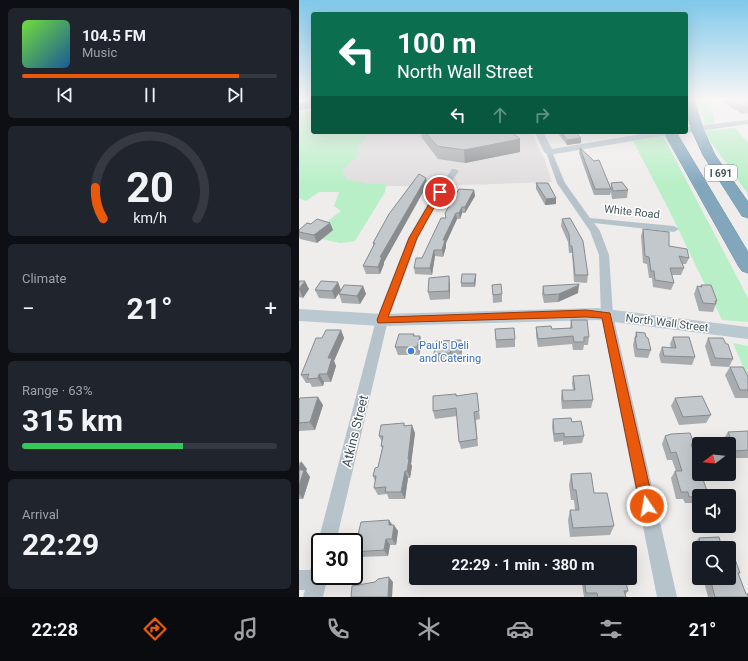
<!DOCTYPE html>
<html lang="en">
<head>
<meta charset="utf-8">
<style>
	body { margin:0; font-family:Roboto,sans-serif; background:#20242c; color:#f1f3f6; height:100vh; display:flex; flex-direction:column; font-size:15px; white-space:nowrap }
	* { box-sizing:border-box; margin:0 }
	p { font-size:13px; color:#9ea1a6 }
	.icon { flex:none; width:22px; height:22px; fill:none; stroke:currentColor; stroke-width:2; stroke-linecap:round; stroke-linejoin:round }
	.map { position:relative; flex:1; overflow:hidden }
	.panel { display:flex; flex-direction:column; gap:8px; padding:8px; background:#0d0f14; width:299px }
	.panel>* { flex:none }
	.guide { position:absolute; left:12px; top:12px; width:377px; height:122px; border-radius:4px; box-shadow:0 4px 16px #0002; background:#0b6e4f; color:#fff; overflow:hidden }
	.needle { width:26px; rotate:254deg }
	.controls { position:absolute; left:393px; top:437px; display:grid; gap:8px }
	.controls a { display:grid; place-items:center; width:44px; height:44px; border-radius:4px; background:#171b24; box-shadow:0 4px 16px #0002; font-size:20px }
	.speed { position:absolute; left:12px; top:533px; display:flex; gap:8px; font-size:20px; font-weight:700; text-align:center }
	.speed>* { display:grid; place-content:center; width:52px; height:52px; border-radius:50%; background:#171b24; box-shadow:0 4px 16px #0002; line-height:1 }
	.speed .limit { border:2px solid #111; border-radius:6px; background:#fff; color:#111 }
	.pin { position:absolute; display:grid; place-items:center; width:34px; height:34px; color:#fff; margin:-17px; border:2px solid #fff; border-radius:50%; box-shadow:0 1px 4px #0007 }
	.me { position:absolute; width:44px; margin:-22px; rotate:348deg; stroke-linejoin:round; filter:drop-shadow(0 0 3px #0008) }
	.turn { display:flex; align-items:center; gap:14px; height:84px; padding:0 20px; font-size:18px }
	.turn .icon { width:52px; height:52px; stroke-width:2.5 }
	.turn b { display:block; font-size:28px; line-height:34px }
	.lanes { display:flex; align-items:center; height:38px; padding:0 20px; background:#0003; justify-content:center; gap:20px; direction:ltr }
	.lanes .off { opacity:.35 }
	.big { font-size:30px; font-weight:700; line-height:1.1 }
	.panel .widget { flex:1; display:flex; flex-direction:column; justify-content:center; gap:6px; min-width:0; padding:0 14px; border-radius:6px; background:#20242c }
	.panel .dial { align-items:center; gap:0 }
	.dial svg { height:104px; overflow:visible; fill:none; stroke:#363941; stroke-width:7; stroke-linecap:round; text-anchor:middle }
	.dial text { fill:#f1f3f6; stroke:none }
	.song { display:flex; align-items:center; gap:12px }
	.cover { width:48px; height:48px; border-radius:6px; background:linear-gradient(135deg,hsl(100 70% 55%),hsl(210 70% 35%)) }
	.played { height:4px; border-radius:2px; background:linear-gradient(90deg,#ea580c 85%,#363941 85%) }
	.keys { display:flex; justify-content:space-around; direction:ltr }
	.heat { display:flex; justify-content:space-between; align-items:center; font-size:22px; direction:ltr }
	.charge { height:6px; border-radius:3px; background:linear-gradient(90deg,#34c759 63%,#363941 0) }
	.trip { position:absolute; left:110px; top:545px; width:228px; height:40px; border-radius:4px; background:#171b24; box-shadow:0 4px 16px #0002; font-weight:700; line-height:40px; text-align:center }
	.dock { display:flex; height:64px; justify-content:space-around; align-items:center; background:#090b0e; color:#9ea1a6 }
	.dock .icon { width:28px; height:28px }
	.dock .selected { color:#ea580c }
	.dock b { font-size:18px; color:#f1f3f6 }
	main { display:flex; flex:1; min-height:0 }
	.map>svg:first-child { display:block }
</style>
</head>
<body>
<main>
<section class="panel">
<div class="widget">
<div class="song"><i class="cover"></i><div><b>104.5 FM</b><p>Music</p></div></div>
<div class="played"></div>
<div class="keys"><svg class="icon" aria-label="previous" viewBox="0 0 24 24"><path d="M18 5L8 12l10 7zM5 5v14"/></svg><svg class="icon" aria-label="pause" viewBox="0 0 24 24"><path d="M8 5v14M16 5v14"/></svg><svg class="icon" aria-label="next" viewBox="0 0 24 24"><path d="M6 5l10 7-10 7zM19 5v14"/></svg></div>
</div>
<div class="widget dial"><svg viewBox="0 0 100 80">
<path d="M14 69A42 42 0 1 1 86 69"/>
<path d="M14 69A42 42 0 0 1 8 45" stroke="#ea580c"/>
<text x="50" y="56" font-size="32" font-weight="700">20</text>
<text x="50" y="72" font-size="11">km/h</text>
</svg></div>
<div class="widget"><p>Climate</p>
<div class="heat"><a>−</a><b class="big">21°</b><a>+</a></div>
</div>
<div class="widget"><p>Range · 63%</p><b class="big">315 km</b><div class="charge"></div></div>
<div class="widget"><p>Arrival</p><b class="big">22:29</b></div>
</section>
<div class="map">
<svg width="449" height="597" viewBox="0 0 449 597">
	<rect width="100%" height="100%" fill="#efecec"/>
	<path fill="#e0dddf" d="M71 132H232L245 158 253 182 137 186H27Z"/>
	<path fill="#b8efc6" d="M400 100H410L416 122 406 124Z
		M14 110V132H71L58 149 61 154 43 170 47 179 70 184H87L86 192 56 241 41 243 23 239 21 227 42 211 35 206 40 192H20L7 201 0 198V112Z
		M436 128 449 143V194L404 131Z
		M364 136 449 298V322L423 320 369 208 334 141Z
		M434 343 449 346V378Z"/>
	<g fill="none" stroke-linecap="round" stroke-linejoin="round">
		<defs>
			<path id="highway" d="M387 100H395L403 125 399 128 405 131 416 155 449 202V218L443 216 404 155 393 131 397 128 391 125 387 107Z
				M14 101V107L0 110V104Z
				M365 132H377L449 252V273L443 271 440 267Z"/>
		</defs>
		<use href="#highway" stroke="#6d92a9" stroke-width="1"/>
		<path fill="#b7c3ca" fill-rule="evenodd" d="M248 151 253 152 266 183 291 218 375 226 380 229 375 232 295 223 301 231 310 255 314 315 378 597H358L302 315 300 255 291 231 258 183 247 152Z
			M153 169H156L160 171 139 200 119 238 89 320 37 542H21V547L19 542 77 320 109 238 131 200Z
			M21 561V576H29L24 597H4L6 590H0V570H11L14 563Z"/>
		<path fill="#b9c8d1" fill-rule="evenodd" d="M449 120V124L387 133 385 132H387V127Z
			M236 132H244L253 149 354 132H373L369 135 250 155 245 152Z
			M299 308 449 327V339L299 320 83 326 0 321V309L83 314Z"/>
		<use href="#highway" fill="#82a7bd" fill-rule="evenodd"/>
		<defs>
			<path id="highway-bridge" d="M397 125 399 131"/>
		</defs>
		<use href="#highway-bridge" stroke="#6d92a9" stroke-width="12" stroke-linecap="butt"/>
		<use href="#highway-bridge" stroke="#82a7bd" stroke-width="11"/>
	</g>
	<path fill="#a8acaf" d="M421 100H449V113L443 114Z
		M122 132H212L221 139V152L166 163 139 159 123 138Z
		M258 132H276L282 138V143L268 145Z
		M281 148 312 188V183L329 190 328 198 313 199 312 192 311 195H295L280 153Z
		M127 178 128 185 85 262V264L81 274H67L64 266 74 246V243Z
		M237 183 257 198V204L246 205 237 189Z
		M175 190 176 196 166 213H163L161 219H158L147 243V247L144 257 136 256 133 275 116 274 115 268 123 258 147 218 146 213Z
		M263 219 289 275 288 283 275 282 273 253H270L269 242 262 226Z
		M31 223 34 230 18 243 1 239 0 237V230L12 224Z
		M344 229 370 246 390 258 387 264H383L385 268 382 275H373L375 283 372 290 354 287 353 278H350L348 264 344 263 342 236Z
		M177 274V278L176 287H162V283Z
		M0 281 10 289 4 298 0 297Z
		M151 284V299L131 300 129 292Z
		M193 285 203 294V302L194 303Z
		M402 285 418 301 414 312 400 311 395 294 398 286H401Z
		M64 286 67 294 61 304 43 303 40 294Z
		M244 286 279 293 259 302 245 303 243 294Z
		M16 290H42L36 299 20 298Z
		M272 320 290 337 289 345H285L284 350H274L273 344 239 347 237 336V327L253 329 271 328Z
		M196 329 216 339V347L197 348Z
		M42 330 45 338 35 361 37 366 32 382H25L24 386 13 387 11 383H7L2 375 23 338Z
		M337 332 347 337 352 350 349 358 336 357 334 345Z
		M115 334 116 336H121L123 344 120 355H99L96 347Z
		M374 337 396 357 393 365 362 363 360 355 363 347 372 348 371 344Z
		M409 338 427 344 434 359 430 367 412 366 406 346Z
		M162 340 163 349 162 357H153V361L137 362 135 354Z
		M431 367 449 377V398H436L426 375Z
		M274 376 294 400 292 408 263 409 262 398 263 390H274L273 384Z
		M178 393 181 419 177 420 179 446 162 449 160 442 158 416 136 419 134 411 157 394 158 396Z
		M376 398 412 415 407 423 380 425 372 406Z
		M0 401 24 405 16 430 0 431Z
		M254 419 273 422 285 436 283 443 264 445V441L255 442 253 427Z
		M105 423 106 426 116 433 112 464 113 466 111 478H109L106 499H90L88 494 79 495 75 488 76 481 74 476 79 467 83 448 82 446 83 442 80 436Z
		M449 431V458H432L430 453V444H426L424 440 429 432Z
		M366 436 395 444 393 448 400 496V503H386L384 499H377L372 478 376 471H377L373 460H368L363 444Z
		M0 462 8 469 7 471 11 477 4 499H0Z
		M272 474 295 493 315 526 311 535 271 537 269 520 271 510H276L275 500H272L270 485Z
		M90 520 93 525 99 531 97 545H91L89 556 60 557 55 552Z
		M420 537 423 548H432L441 573 439 574 447 594H449V597H409L404 578H430V548H400V564L394 544 400 538Z
		M282 578H326L329 591 326 595 327 597H285Z"/>
	<path fill="#888c8f" d="M282 138V143L268 145V140Z
		M221 139V152L166 163 165 150Z
		M127 178 128 185 85 262V264L81 274 79 267 81 257Z
		M175 190 176 196 166 213V207Z
		M257 198V204L246 205 247 199Z
		M163 207V213L161 219 160 213Z
		M157 213 158 219 147 243V247L144 257 143 250 144 240Z
		M31 223 34 230 18 243 15 235Z
		M135 250 136 256 133 275 131 268Z
		M177 274V278L176 287 175 283Z
		M150 276 151 284V299L150 291Z
		M6 281 10 289 4 298 0 289Z
		M39 282 42 290 36 299 33 291Z
		M280 285 279 293 259 302 260 294Z
		M64 286 67 294 61 304 58 296Z
		M42 330 45 338 35 361 37 366 32 382 28 374 29 358Z
		M121 336 123 344 120 355 118 347Z
		M162 340 163 349 162 357 161 349Z
		M152 349 153 357V361L151 353Z
		M20 374 25 382 24 386 19 378Z
		M19 397 24 405 16 430 11 422Z
		M113 425 116 433 112 464 113 466 111 478 108 471 109 459Z
		M2 461 8 469 7 471 11 477 4 499 0 494V467Z
		M106 471 109 478 106 499 102 492Z
		M90 520 94 526 90 525Z
		M95 525 99 531 97 545 93 539Z
		M87 539 91 545 89 556 85 550Z
		M90 577 94 582 93 597H89Z"/>
	<path fill="#c3c8cc" stroke="#888c8f" d="M432 100H449V108H445Z
		M126 132H212L221 139 165 150 138 146Z
		M262 132H276L282 138 268 140Z
		M281 148 295 161 300 160 312 189H296Z
		M120 174 127 178 81 257H83L79 267 64 266 76 243H74L90 214Z
		M323 182 329 190 314 191 312 183Z
		M237 183H249L257 198 247 199Z
		M160 189 175 190 166 207H163L160 213H157L144 240H146L143 250H135L131 268H115L117 258H123L142 218H147L146 213Z
		M271 218 284 241 289 275H276L273 246H271L270 234 263 219Z
		M18 219 31 223 15 235 0 232V230L8 223 12 224Z
		M344 229 370 232V246L388 249 390 258 380 256 385 268H371L375 283 356 280 355 271H352L350 257 346 256Z
		M163 274H177L175 283H162Z
		M150 276V291L129 292 130 278Z
		M0 281H6L0 289Z
		M22 281 39 282 33 291 16 290Z
		M202 284 203 294 194 295 193 285Z
		M280 284V285L260 294 245 295 244 286Z
		M45 285 64 286 58 296 40 294Z
		M402 285H412L418 301H416L417 304 404 303 398 286 403 287Z
		M272 320H288L290 337H285V342H275L274 336 239 339 237 327 252 326 253 329 273 328Z
		M215 328 216 339 197 340 196 329Z
		M27 330H42L29 358H33L28 374H20L19 378 8 379 10 374 2 375 17 338H23Z
		M337 332 346 333 347 337 349 338 352 350 338 349 336 337H338Z
		M100 334H115L114 336H121L118 347H96Z
		M374 337H390L396 357 365 356 363 347 377 348Z
		M409 338H424L427 344H429L434 359 416 358Z
		M162 340 161 349H152L151 353 135 354 137 341Z
		M431 367H444L449 377V390H441Z
		M290 375 294 400 264 401 263 390H276L274 376Z
		M178 393 180 411 175 412 178 439 160 442 157 408 134 411V396L157 394V396Z
		M403 396 412 415 384 417 376 398Z
		M19 397 11 422 0 423V401L1 398Z
		M272 418 273 422 282 421 285 436 265 437V433L255 434 254 419Z
		M105 423V426L113 425 109 459H110L108 471H106L102 492H86L87 487 75 488 77 476H74L76 468 79 467 84 446H82L84 436H80L82 425Z
		M449 431V450L437 451 429 432Z
		M391 433 395 444H392L400 467V474H402L410 496 390 497 389 492H382L376 471H383L377 452 372 453 366 436 372 434Z
		M0 470H5L0 486Z
		M292 473 295 493H308L315 526 274 528 271 510H280L277 490H274L272 474Z
		M90 520V525H95L93 539H87L85 550 55 552 62 522Z
		M420 537 423 548H432L441 573H439L447 594H449V597H416L411 578H430V548H402L400 538Z
		M90 577 89 597H52L53 586 76 582 79 579Z
		M285 578H326L329 591H325L327 597H299L298 593H287Z"/>
	<linearGradient id="sky" x2="0" y2="1"><stop stop-color="#80c8ea"/><stop offset="0.54" stop-color="#f8f6f6"/><stop offset="1" stop-color="#f8f6f6" stop-opacity="0"/></linearGradient>
	<rect width="449" height="184" fill="url(#sky)"/>
	<path fill="#ea580c" stroke="#983908" d="M141 190 144 192 118 238 89 317 287 310 311 313 355 506 353 511 348 513 343 511 341 506 303 318 287 317 79 323 78 320 110 238 137 192Z"/>
	<circle fill="#3f7fe0" stroke="#fff" stroke-width="1.5" cx="112" cy="351" r="4"/>
	<g text-anchor="middle" dominant-baseline="central" stroke-width="3" stroke-linejoin="round" paint-order="stroke">
		<rect fill="#fff" stroke="#7c878c" stroke-width="1" x="406" y="165" width="32" height="16" rx="3"/>
		<g font-size="10" font-weight="bold" fill="#44535a">
			<text x="422" y="173">I 691</text>
		</g>
		<g font-size="11" fill="#44535a" stroke="#fff">
			<text transform="translate(333 212) rotate(6)">White Road</text>
			<text transform="translate(368 323) rotate(7)">North Wall Street</text>
		</g>
		<g font-size="11" fill="#366cbe" stroke="#fff" text-anchor="start">
			<text x="120" y="345">Paul's Deli<tspan x="120" dy="13">and Catering</tspan></text>
		</g>
		<g font-size="13" fill="#44535a" stroke="#fff">
			<text transform="translate(56 431) rotate(-76)">Atkins Street</text>
		</g>
	</g>
</svg>
<div class="controls">
<a><svg class="needle" viewBox="-14 -14 28 28"><path d="M0-13l5 13h-10z" fill="#e53935"/><path d="M0 13l5-13h-10z" fill="#9ea1a6"/></svg></a>
<a><svg class="icon" aria-label="sound" viewBox="0 0 24 24"><path d="M4 9h4l5-4v14l-5-4H4zM17 9q2 3 0 6"/></svg></a>
<a><svg class="icon" aria-label="search" viewBox="0 0 24 24"><circle cx="10" cy="10" r="6"/><path d="M15 15l6 6"/></svg></a>
</div>
<div class="speed"><div class="limit">30</div></div>
<div class="pin" style="left:141px;top:192px;background:#d93025"><svg class="icon" aria-label="arrive" viewBox="0 0 24 24"><path d="M6 21V4h12l-3 4 3 4H6"/></svg></div>
<svg class="me" style="left:348px;top:506px" viewBox="-20 -20 40 40"><circle r="17" fill="#ea580c" stroke="#fff" stroke-width="3"/><path d="M0-11L8 9 0 5-8 9z" fill="#fff"/></svg>
<div class="trip">22:29 · 1 min · 380 m</div>
<div class="guide">
<div class="turn"><svg class="icon" aria-label="left" viewBox="0 0 24 24"><path d="M17 20v-9H6M10 6l-5 5 5 5"/></svg><div><b>100 m</b>North Wall Street</div></div>
<div class="lanes"><svg class="icon" aria-label="left" viewBox="0 0 24 24"><path d="M17 20v-9H6M10 6l-5 5 5 5"/></svg><svg class="icon off" aria-label="ahead" viewBox="0 0 24 24"><path d="M12 20V5M6 11l6-6 6 6"/></svg><svg class="icon off" aria-label="right" viewBox="0 0 24 24"><path d="M7 20v-9h11M14 6l5 5-5 5"/></svg></div>
</div>
</div>
</main>
<nav class="dock">
<b>22:28</b>
<svg class="icon selected" aria-label="directions" viewBox="0 0 24 24"><path d="M12 3l9 9-9 9-9-9zM9 14v-3h6M13 9l2 2-2 2"/></svg>
<svg class="icon" aria-label="music" viewBox="0 0 24 24"><path d="M9 18V5l10-2v13"/><circle cx="6" cy="18" r="3"/><circle cx="16" cy="16" r="3"/></svg>
<svg class="icon" aria-label="phone" viewBox="0 0 24 24"><path d="M5 4h4l2 5-3 2q2 4 5 5l2-3 5 2v4C11 20 4 13 5 4z"/></svg>
<svg class="icon" aria-label="climate" viewBox="0 0 24 24"><path d="M12 3v18M4 7l16 10M4 17L20 7"/></svg>
<svg class="icon" aria-label="car" viewBox="0 0 24 24"><path d="M5 17H2v-5l4-1 3-4h7l3 4 3 1v5h-3M9 17h6M6 11h13"/><circle cx="7" cy="17" r="2"/><circle cx="17" cy="17" r="2"/></svg>
<svg class="icon" aria-label="filters" viewBox="0 0 24 24"><path d="M4 7h16M4 17h16"/><circle cx="9" cy="7" r="2"/><circle cx="15" cy="17" r="2"/></svg>
<b>21°</b>
</nav>
</body>
</html>
